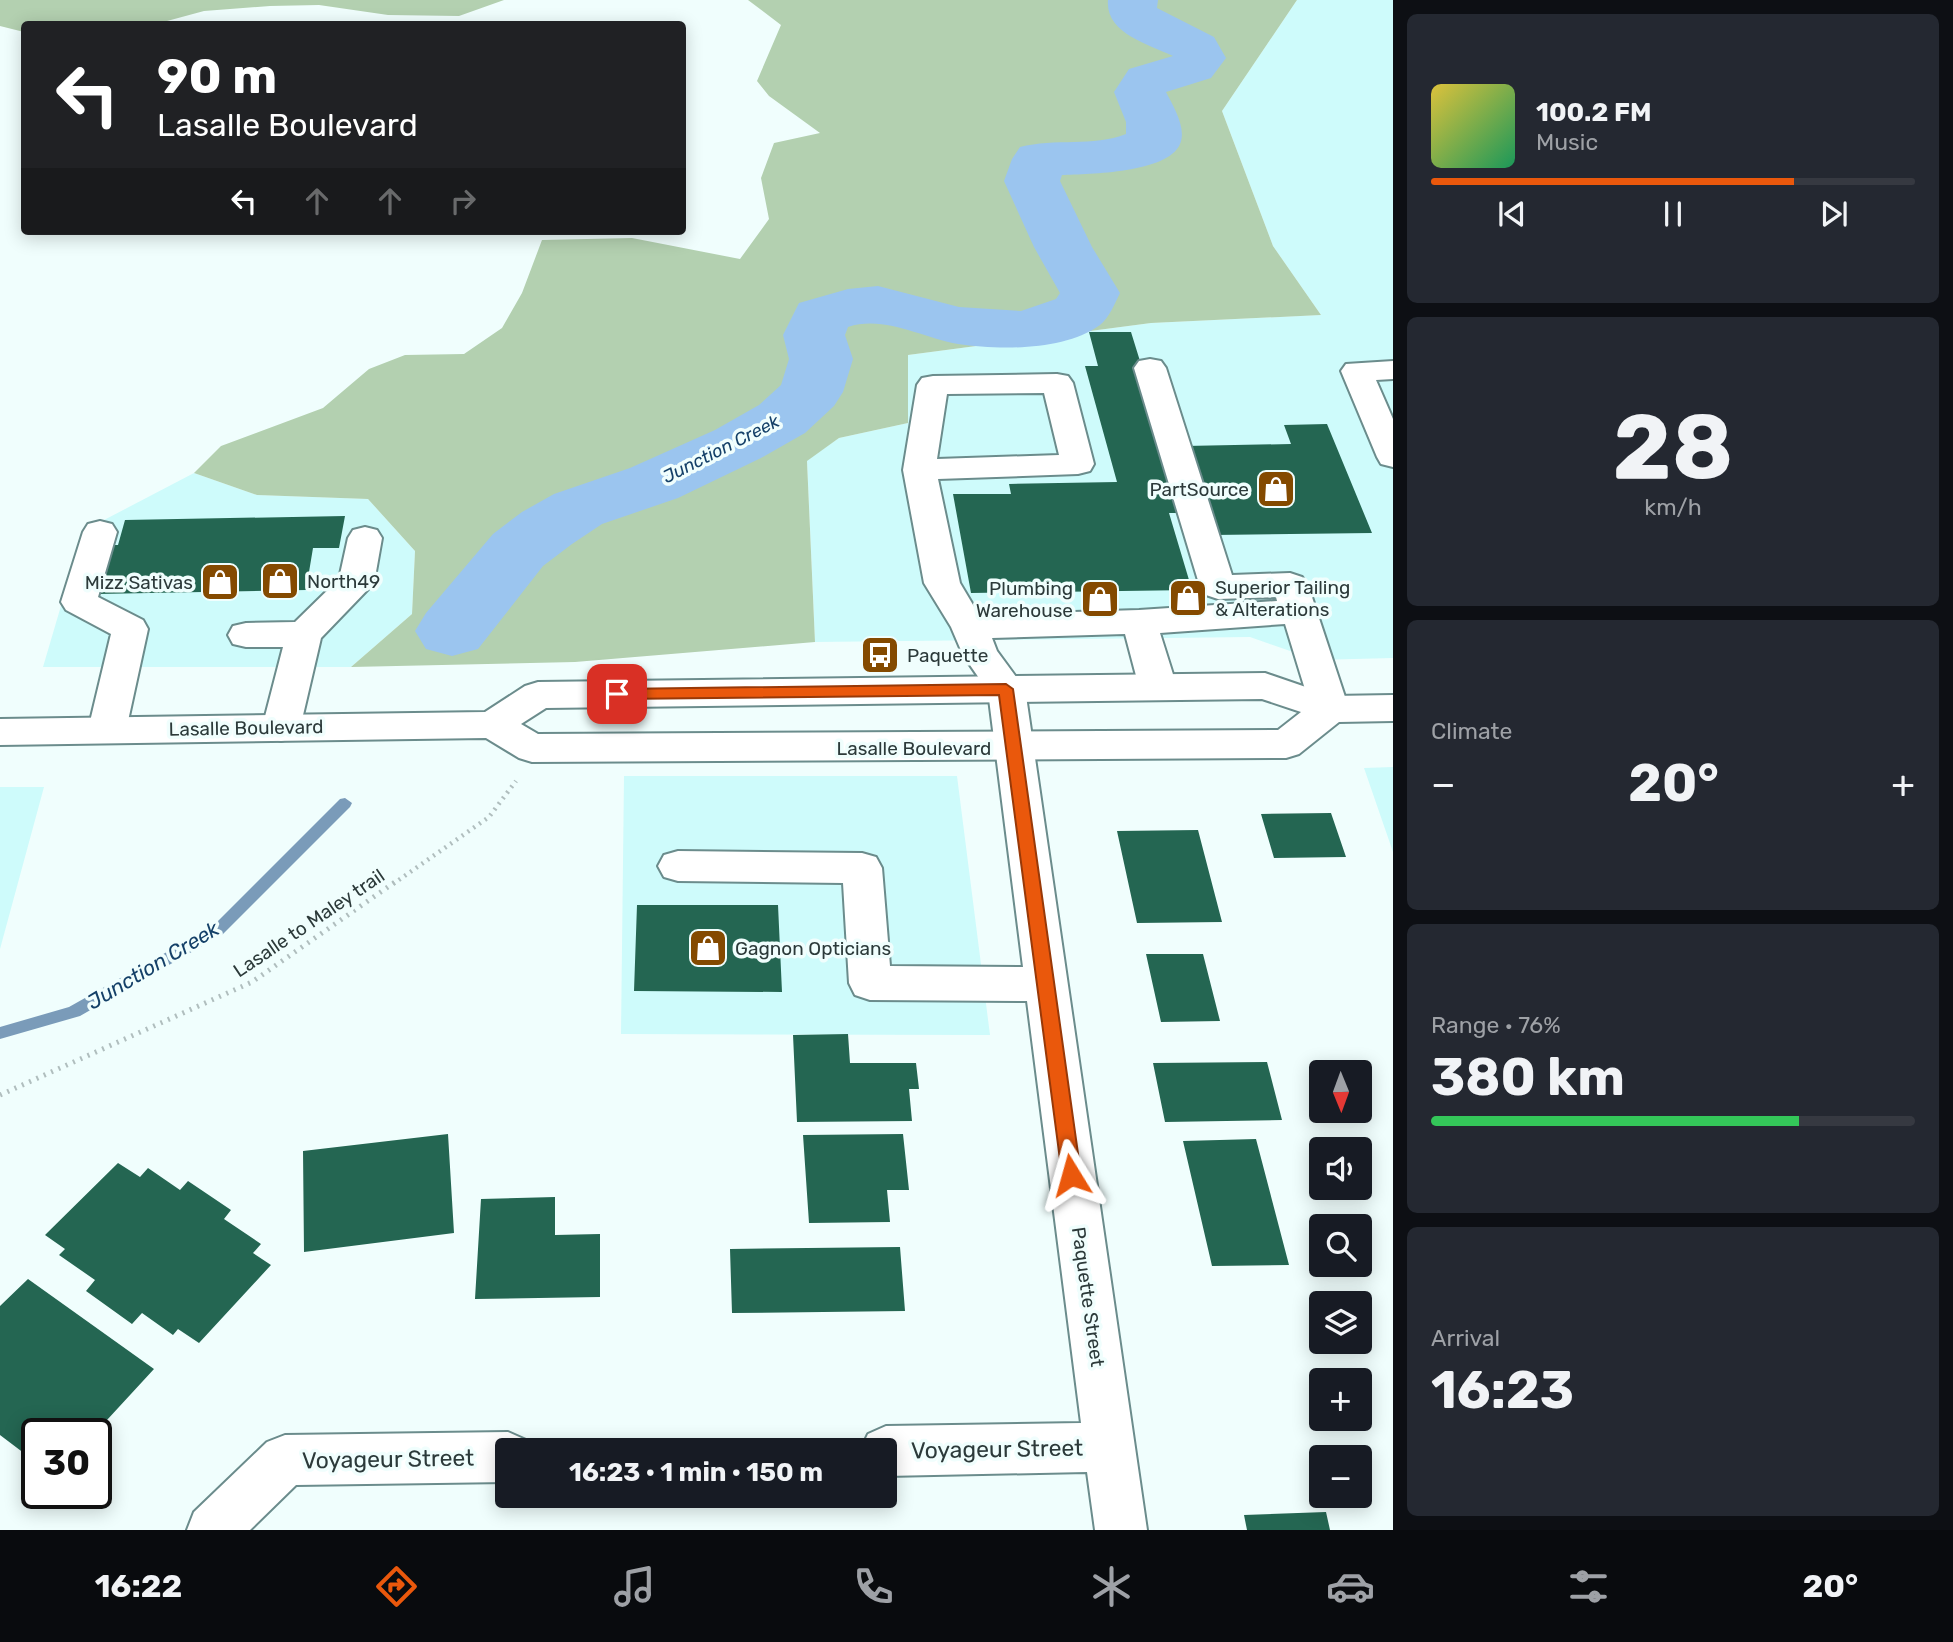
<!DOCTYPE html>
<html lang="en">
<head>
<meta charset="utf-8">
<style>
	body { margin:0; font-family:Rubik,sans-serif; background:#242831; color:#f1f3f6; height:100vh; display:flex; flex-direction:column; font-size:26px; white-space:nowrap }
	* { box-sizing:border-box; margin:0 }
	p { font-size:23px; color:#9ea1a6 }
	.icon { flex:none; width:38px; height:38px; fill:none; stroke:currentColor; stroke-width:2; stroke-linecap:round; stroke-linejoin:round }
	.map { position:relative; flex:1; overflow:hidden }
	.side { display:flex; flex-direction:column; gap:14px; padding:14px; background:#0d0f14; width:560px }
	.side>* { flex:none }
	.top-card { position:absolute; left:21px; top:21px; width:665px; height:214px; border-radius:7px; box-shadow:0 4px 18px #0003; background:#202124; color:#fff; overflow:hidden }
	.needle { width:46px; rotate:179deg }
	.tools { position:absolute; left:1309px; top:1060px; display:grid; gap:14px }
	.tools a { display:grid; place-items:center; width:63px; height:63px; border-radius:7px; background:#171b24; box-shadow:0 4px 18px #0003; font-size:35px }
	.speed { position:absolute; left:21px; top:1418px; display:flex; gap:14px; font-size:35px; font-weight:700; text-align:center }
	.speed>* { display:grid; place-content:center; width:91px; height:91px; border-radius:50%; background:#171b24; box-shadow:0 4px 18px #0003; line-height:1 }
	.speed .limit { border:4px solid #111; border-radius:10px; background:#fff; color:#111 }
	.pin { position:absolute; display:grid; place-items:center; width:60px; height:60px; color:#fff; margin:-30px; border-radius:14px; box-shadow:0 4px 10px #0006 }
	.me { position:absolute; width:77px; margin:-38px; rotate:352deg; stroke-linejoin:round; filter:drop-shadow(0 0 5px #0008) }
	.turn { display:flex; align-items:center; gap:24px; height:147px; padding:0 21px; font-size:32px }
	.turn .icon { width:91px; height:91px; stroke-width:2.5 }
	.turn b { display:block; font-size:49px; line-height:60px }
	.lanes { display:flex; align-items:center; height:66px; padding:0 21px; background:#0003; justify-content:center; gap:35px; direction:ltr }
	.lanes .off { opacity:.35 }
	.big { font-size:52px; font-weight:700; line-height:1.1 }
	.side .widget { flex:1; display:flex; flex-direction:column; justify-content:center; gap:10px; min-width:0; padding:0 24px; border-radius:10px; background:#242831 }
	.side .dial { align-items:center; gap:0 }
	.dial b { font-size:91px; line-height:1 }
	.song { display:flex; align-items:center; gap:21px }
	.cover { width:84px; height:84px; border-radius:10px; background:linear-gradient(135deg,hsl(50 70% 55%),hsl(150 70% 35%)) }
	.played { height:7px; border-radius:4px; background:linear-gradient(90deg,#ea580c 75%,#363941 75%) }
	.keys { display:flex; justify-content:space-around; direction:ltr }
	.heat { display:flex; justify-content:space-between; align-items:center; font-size:38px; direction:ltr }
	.charge { height:10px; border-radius:5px; background:linear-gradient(90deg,#34c759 76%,#363941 0) }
	.trip { position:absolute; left:495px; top:1438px; width:402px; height:70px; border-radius:7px; background:#171b24; box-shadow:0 4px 18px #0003; font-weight:700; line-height:70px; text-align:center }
	.menu { display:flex; height:112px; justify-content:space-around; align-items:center; background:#090b0e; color:#9ea1a6 }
	.menu .icon { width:49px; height:49px }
	.menu .active { color:#ea580c }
	.menu b { font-size:32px; color:#f1f3f6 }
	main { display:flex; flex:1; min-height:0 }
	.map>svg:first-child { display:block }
</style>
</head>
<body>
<main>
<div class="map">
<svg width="1393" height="1530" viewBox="0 0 1393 1530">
	<rect width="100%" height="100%" fill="#f0fefd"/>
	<path fill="#cefbfb" d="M1297 0H1393V658L1316 660 1250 637 815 642 807 460 839 438 908 423V355L1151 323 1321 315 1273 246 1222 111Z
		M194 473 257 495 368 499 415 551 412 614 351 667H43L83 531Z
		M1393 767V852L1364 768Z
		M624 776H957L990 1035 621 1034Z
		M0 787H44L0 949Z"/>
	<path fill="#b3d0b0" d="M0 0H504L459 16 388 15 319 5 270 6 204 11 156 24H24V32L0 26Z
		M748 0H1297L1222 111 1273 246 1321 315 1151 323 908 355V423L839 438 807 461 815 642 575 662 351 667 412 614 415 551 368 499 257 495 194 473 221 446 323 408 369 369 405 355 464 354 502 328 522 293 542 240 632 238 740 259 769 219 761 178 774 143 820 133 769 96 757 81 781 25Z"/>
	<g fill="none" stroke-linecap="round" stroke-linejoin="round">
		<path fill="#7a9bb9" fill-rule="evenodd" d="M345 798 352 803 350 807 223 934 80 1016 0 1039V1027L69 1007 213 926 340 799Z"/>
		<path fill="#9bc5ef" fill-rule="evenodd" d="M1108 0H1158L1157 8 1214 37 1226 58 1211 78 1166 92C1173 106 1187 128 1180 144 1168 173 1089 174 1062 175L1060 181 1092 247 1120 293C1115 303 1109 318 1100 325 1064 351 1000 350 958 344 922 338 885 315 848 327L845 335 853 359 843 392 834 406 805 433 761 458 678 498 602 524 572 544 543 566 478 649 452 656 426 649 415 631 426 613 493 534 522 512 554 494 630 468 715 430 759 405 781 385 789 359 783 335 799 303 848 289 878 286 959 307 1021 311 1056 299 1060 293 1034 247 1004 181 1012 159 1020 147C1055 138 1093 147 1126 134V122L1114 92 1129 69 1173 56C1148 44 1105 33 1108 0Z"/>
	</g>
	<path fill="#246652" d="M1089 332H1131L1187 513H1169L1192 590 971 593 953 494H1011L1009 484 1117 482 1085 366H1098Z
		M1327 424 1372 533 1213 535 1185 446 1291 444 1284 425Z
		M345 516 339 548H313L306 590 97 594 110 545H118L125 520Z
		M1331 813 1346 857 1274 858 1261 814Z
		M1198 830 1222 922 1137 923 1117 831Z
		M637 905H778L782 992 634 991Z
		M1146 954H1203L1220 1021 1161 1022Z
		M848 1034 850 1063H916L919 1089H909L912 1121 797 1122 793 1035Z
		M1267 1062 1282 1120 1165 1122 1153 1063Z
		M448 1134 454 1233 304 1252 303 1151Z
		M903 1134 909 1190H887L890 1222 809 1223 803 1135Z
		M1256 1139 1289 1265 1212 1266 1183 1141Z
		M118 1163 140 1177 148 1168 180 1190 188 1181 231 1210 224 1219 261 1244 253 1253 271 1265 199 1343 178 1329 173 1335 142 1313 132 1324 86 1291 95 1280 59 1255 65 1249 45 1235Z
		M555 1197V1235L600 1234V1297L475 1299 481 1199Z
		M900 1247 905 1311 732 1313 730 1249Z
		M28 1279 154 1369 95 1433H37V1463L0 1435V1306Z
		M1326 1512 1330 1530H1247L1244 1515Z"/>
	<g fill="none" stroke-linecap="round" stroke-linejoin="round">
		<defs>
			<path id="minor" d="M1150 359 1161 361 1166 368 1232 575 1290 573 1302 577 1308 585 1349 709 1343 718 1330 722 1317 718 1311 709 1285 624 1160 633 1177 687 1171 696 1158 700 1145 696 1139 687 1125 634 992 638 997 651 1025 689 1147 1530H1095L1087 1472 886 1476V1451H860L868 1434 886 1426 1081 1423 1027 1001 870 1000 855 995 849 983 843 883 678 881 664 877 658 866 664 855 678 851 862 853 876 857 882 868 890 966 1023 967 988 691 963 655 951 627 924 583 903 470 917 385 922 378 933 376 1057 374 1068 376 1073 383 1094 464 1090 471 1078 474 938 479 960 583 979 615 1139 610 1277 601 1276 597 1218 599 1206 595 1200 587 1134 368 1139 361ZM1044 393 1059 455 937 459 947 394Z
				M1393 361V379L1376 380 1393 419V467L1381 464 1377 457 1341 371 1346 364Z
				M100 521 112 524 117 532 98 597 143 620 148 629 126 730 120 739 107 743 94 739 88 730 111 634 66 610 61 602 83 532 88 524Z
				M365 527 377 530 382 538 374 583 321 638 300 728 294 737 281 741 268 737 262 728 283 647H246L233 644 228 635 233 626 246 623 295 622 339 579 348 538 353 530Z
				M508 1432 526 1440 531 1451H508V1482L296 1485 250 1530H187L194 1512 267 1442 285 1435Z"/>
			<path id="major" d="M1265 673 1332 696 1393 695V721L1339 722 1299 754 1286 758 532 762 519 758 486 738 0 745V719L485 712 525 686 538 682ZM1262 699 1301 712 1278 730 538 734 521 724 546 708Z"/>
		</defs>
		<use href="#minor" stroke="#6b8c8c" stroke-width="4"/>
		<use href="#major" stroke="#6b8c8c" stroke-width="4"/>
		<path stroke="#b0bebe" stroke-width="4.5" stroke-dasharray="2 5" stroke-linecap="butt" d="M393 884 489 817 516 781"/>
		<path stroke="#b0bebe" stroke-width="5" stroke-dasharray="2 6" stroke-linecap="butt" d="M0 1095 252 982 395 882"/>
		<use href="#minor" fill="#fff" fill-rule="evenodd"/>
		<use href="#major" fill="#fff" fill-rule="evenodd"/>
	</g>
	<path fill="#ea580c" stroke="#983908" stroke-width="2" d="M1006 684 1013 689 1081 1175 1078 1180 1071 1183 1065 1180 1062 1175 999 695 617 699 609 694 617 689Z"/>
	<defs>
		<symbol id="shop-square" viewBox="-11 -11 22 22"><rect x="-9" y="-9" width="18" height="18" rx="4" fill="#844a00" stroke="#f0fefd"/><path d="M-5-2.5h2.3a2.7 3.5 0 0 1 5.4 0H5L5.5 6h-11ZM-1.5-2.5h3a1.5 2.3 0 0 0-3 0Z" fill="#fff"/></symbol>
		<symbol id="bus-square" viewBox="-11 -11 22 22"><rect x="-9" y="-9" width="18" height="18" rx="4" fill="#844a00" stroke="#f0fefd"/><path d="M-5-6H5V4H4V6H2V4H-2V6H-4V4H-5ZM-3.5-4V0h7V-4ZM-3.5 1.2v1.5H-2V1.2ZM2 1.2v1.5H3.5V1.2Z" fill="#fff"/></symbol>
	</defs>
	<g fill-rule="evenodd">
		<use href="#shop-square" x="1254" y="467" width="44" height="44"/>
		<use href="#shop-square" x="258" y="559" width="44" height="44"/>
		<use href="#shop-square" x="198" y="560" width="44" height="44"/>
		<use href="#shop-square" x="1166" y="576" width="44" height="44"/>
		<use href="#shop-square" x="1078" y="577" width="44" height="44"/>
		<use href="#bus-square" x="858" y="633" width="44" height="44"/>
		<use href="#shop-square" x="686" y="926" width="44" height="44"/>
	</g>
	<g text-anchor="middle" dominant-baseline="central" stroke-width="7" stroke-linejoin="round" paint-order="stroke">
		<g font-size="18" font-style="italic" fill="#144068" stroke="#f0fefd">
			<text transform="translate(721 449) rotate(-27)">Junction Creek</text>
		</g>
		<g font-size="19" fill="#2c3a3a" stroke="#f0fefd" text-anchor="start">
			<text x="1249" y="489" text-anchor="end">PartSource</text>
			<text x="307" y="581">North49</text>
			<text x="193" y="582" text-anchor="end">Mizz Sativas</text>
			<text x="1215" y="587">Superior Tailing<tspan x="1215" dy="22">&amp; Alterations</tspan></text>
			<text x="1073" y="588" text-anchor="end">Plumbing<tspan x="1073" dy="22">Warehouse</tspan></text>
			<text x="907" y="655">Paquette</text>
			<text x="735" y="948">Gagnon Opticians</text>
		</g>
		<g font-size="19" fill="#2c3a3a" stroke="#f0fefd">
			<text transform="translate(246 728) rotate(-1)">Lasalle Boulevard</text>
			<text x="914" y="748">Lasalle Boulevard</text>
			<text transform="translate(309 923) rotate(-34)">Lasalle to Maley trail</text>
			<text transform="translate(1088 1297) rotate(82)">Paquette Street</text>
		</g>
		<g font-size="21" font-style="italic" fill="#144068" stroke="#f0fefd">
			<text transform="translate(153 965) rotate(-31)">Junction Creek</text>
		</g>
		<g font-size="23" fill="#2c3a3a" stroke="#f0fefd">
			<text transform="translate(997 1449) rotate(-1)">Voyageur Street</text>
			<text transform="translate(388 1459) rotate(-1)">Voyageur Street</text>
		</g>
	</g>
</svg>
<div class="tools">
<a><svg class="needle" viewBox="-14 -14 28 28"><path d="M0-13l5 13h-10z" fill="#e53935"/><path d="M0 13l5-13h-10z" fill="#9ea1a6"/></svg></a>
<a><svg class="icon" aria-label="sound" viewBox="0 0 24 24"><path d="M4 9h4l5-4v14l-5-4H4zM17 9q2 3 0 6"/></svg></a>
<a><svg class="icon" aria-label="search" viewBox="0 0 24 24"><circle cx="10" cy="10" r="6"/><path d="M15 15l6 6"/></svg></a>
<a><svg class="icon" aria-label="layers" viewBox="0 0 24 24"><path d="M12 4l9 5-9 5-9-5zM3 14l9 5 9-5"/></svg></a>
<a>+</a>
<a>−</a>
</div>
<div class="speed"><div class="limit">30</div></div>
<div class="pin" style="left:617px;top:694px;background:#d93025"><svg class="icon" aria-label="arrive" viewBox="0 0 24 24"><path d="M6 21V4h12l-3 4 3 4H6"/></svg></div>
<svg class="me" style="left:1071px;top:1175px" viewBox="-20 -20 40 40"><path d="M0-17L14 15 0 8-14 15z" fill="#ea580c" stroke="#fff" stroke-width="4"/></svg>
<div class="trip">16:23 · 1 min · 150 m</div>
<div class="top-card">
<div class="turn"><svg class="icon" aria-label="left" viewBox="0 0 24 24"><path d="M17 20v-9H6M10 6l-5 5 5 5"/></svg><div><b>90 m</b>Lasalle Boulevard</div></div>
<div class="lanes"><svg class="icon" aria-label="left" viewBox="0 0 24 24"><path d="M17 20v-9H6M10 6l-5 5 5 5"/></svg><svg class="icon off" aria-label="ahead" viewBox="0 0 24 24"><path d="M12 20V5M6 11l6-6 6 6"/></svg><svg class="icon off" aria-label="ahead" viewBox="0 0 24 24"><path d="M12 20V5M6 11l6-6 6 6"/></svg><svg class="icon off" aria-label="right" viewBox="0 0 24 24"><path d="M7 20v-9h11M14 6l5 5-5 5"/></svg></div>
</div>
</div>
<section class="side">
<div class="widget">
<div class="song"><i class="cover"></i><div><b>100.2 FM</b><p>Music</p></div></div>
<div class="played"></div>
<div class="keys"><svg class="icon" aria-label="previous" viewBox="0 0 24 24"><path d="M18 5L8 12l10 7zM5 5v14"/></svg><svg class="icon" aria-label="pause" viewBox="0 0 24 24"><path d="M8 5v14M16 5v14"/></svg><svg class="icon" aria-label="next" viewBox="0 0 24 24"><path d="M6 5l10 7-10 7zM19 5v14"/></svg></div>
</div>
<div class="widget dial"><b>28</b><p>km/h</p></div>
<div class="widget"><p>Climate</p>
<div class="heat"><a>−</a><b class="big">20°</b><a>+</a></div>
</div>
<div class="widget"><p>Range · 76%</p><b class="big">380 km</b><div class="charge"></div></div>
<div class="widget"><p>Arrival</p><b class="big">16:23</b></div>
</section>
</main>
<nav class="menu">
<b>16:22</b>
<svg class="icon active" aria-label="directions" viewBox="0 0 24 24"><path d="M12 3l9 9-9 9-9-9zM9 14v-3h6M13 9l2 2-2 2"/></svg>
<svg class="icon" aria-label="music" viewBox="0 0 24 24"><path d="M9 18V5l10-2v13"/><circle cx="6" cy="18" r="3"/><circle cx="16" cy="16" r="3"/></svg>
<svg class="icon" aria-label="phone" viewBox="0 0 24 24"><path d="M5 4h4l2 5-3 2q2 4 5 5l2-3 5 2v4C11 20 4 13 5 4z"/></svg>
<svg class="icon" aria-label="climate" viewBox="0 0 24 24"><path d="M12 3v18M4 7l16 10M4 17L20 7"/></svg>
<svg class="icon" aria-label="car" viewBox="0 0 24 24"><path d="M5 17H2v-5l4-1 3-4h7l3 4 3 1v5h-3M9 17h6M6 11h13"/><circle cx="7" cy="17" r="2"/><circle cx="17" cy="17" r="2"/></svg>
<svg class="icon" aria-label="filters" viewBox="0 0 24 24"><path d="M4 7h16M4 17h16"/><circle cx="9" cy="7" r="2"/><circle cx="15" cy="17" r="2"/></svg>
<b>20°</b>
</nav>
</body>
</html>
